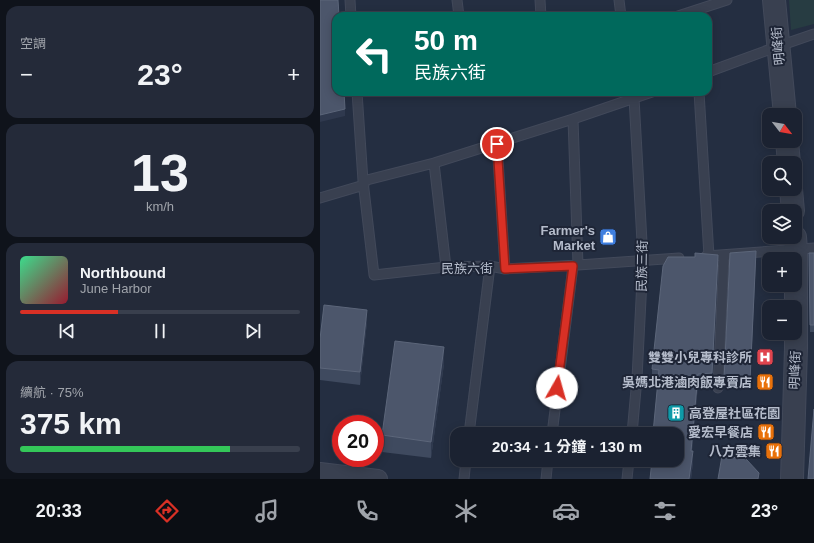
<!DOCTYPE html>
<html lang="zh-TW">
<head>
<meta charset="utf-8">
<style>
	body { margin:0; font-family:Helvetica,"Noto Sans TC",sans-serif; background:#242a39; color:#f1f3f6; height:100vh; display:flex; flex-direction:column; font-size:15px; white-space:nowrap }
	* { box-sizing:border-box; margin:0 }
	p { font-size:13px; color:#a0a4ab }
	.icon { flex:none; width:22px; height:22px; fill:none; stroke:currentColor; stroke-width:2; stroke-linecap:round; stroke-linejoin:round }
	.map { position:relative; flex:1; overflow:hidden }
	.sheet { display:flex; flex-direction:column; gap:6px; padding:6px; background:#0f131b; width:320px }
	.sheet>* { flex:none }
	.top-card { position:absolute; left:12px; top:12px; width:380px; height:84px; border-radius:12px; box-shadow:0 2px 10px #0003,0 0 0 1px #393f4d; background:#00695c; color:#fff; overflow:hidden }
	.needle { width:26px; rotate:121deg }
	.buttons { position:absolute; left:442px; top:108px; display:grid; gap:8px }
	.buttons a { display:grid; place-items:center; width:40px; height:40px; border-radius:8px; background:#1b2231; box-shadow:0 2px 10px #0003,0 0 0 1px #393f4d; font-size:20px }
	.speed { position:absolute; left:12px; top:415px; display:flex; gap:8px; font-size:20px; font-weight:700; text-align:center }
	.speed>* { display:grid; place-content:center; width:52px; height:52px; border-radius:50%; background:#1b2231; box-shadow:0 2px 10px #0003,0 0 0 1px #393f4d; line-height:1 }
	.speed .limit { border:6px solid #d22; background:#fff; color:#111 }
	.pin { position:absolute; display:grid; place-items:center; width:34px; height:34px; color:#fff; margin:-17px; border:2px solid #fff; border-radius:50%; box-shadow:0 1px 4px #0007 }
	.me { position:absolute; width:44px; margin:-22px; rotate:7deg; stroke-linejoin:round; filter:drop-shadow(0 0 3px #0008) }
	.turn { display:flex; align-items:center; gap:14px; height:84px; padding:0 16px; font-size:18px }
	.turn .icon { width:52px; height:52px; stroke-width:2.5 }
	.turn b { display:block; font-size:28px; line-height:34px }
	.big { font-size:30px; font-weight:700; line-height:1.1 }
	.sheet .card { flex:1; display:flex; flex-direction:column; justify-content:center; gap:6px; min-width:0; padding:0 14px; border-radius:12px; background:#242a39 }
	.sheet .dial { align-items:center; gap:0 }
	.dial b { font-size:52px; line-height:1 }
	.song { display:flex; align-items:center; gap:12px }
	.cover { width:48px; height:48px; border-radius:6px; background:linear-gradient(135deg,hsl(150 70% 55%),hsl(350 70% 35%)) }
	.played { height:4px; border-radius:2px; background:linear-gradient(90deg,#d93025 35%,#393f4d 35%) }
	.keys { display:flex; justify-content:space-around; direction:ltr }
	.heat { display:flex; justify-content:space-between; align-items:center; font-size:22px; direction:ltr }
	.charge { height:6px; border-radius:3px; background:linear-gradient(90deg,#34c759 75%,#393f4d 0) }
	.trip { position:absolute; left:130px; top:427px; width:234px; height:40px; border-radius:12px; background:#1b2231; box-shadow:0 2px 10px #0003,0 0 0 1px #393f4d; font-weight:700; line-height:40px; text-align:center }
	.tabs { display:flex; height:64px; justify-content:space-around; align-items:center; background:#0b0e14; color:#a0a4ab }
	.tabs .icon { width:28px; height:28px }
	.tabs .active { color:#d93025 }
	.tabs b { font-size:18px; color:#f1f3f6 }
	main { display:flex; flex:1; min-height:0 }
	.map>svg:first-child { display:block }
</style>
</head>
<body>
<main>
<section class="sheet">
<div class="card"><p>空調</p>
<div class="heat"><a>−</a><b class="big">23°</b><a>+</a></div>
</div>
<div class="card dial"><b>13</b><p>km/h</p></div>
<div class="card">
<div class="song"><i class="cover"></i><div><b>Northbound</b><p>June Harbor</p></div></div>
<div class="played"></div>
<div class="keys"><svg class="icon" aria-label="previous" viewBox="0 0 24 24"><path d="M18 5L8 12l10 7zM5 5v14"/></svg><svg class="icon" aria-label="pause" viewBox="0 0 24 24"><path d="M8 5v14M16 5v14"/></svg><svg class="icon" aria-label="next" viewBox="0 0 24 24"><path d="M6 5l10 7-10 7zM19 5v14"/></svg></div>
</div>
<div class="card"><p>續航 · 75%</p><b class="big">375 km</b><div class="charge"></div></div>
</section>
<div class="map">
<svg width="494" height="479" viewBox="0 0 494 479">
	<rect width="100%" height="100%" fill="#242e41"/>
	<path fill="#273c42" d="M469 0H494V24L471 30Z"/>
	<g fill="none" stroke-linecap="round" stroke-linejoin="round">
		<defs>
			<path id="service" d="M30 0 31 16
				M137 0 139 16
				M220 0 221 16
				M299 0 301 16
				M358 16 407 0
				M388 72 459 46 494 34
				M37 92 43 181 54 275 126 267 170 266 185 269 258 265 359 258
				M379 92 389 256
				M253 119 258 265
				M177 143 185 269
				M114 163 126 267
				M43 181 114 163 253 119 332 92
				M0 198 44 185
				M386 256 494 248
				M398 388 404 255
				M149 434 170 266
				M232 434 253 266
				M312 434 317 378 323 260 314 98
				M144 479 146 460
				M226 479 228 460
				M307 479 309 460"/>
			<path id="minor" d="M0 472 58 479"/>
			<path id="tertiary" d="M454 0 465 115
				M467 141 469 163
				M471 189 473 211
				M472 479 476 348V250L475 237"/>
		</defs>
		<use href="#service" stroke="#42495a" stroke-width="11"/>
		<use href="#minor" stroke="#42495a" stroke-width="20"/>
		<use href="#tertiary" stroke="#42495a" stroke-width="24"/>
		<use href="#service" stroke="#394050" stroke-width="9"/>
		<use href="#minor" stroke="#394050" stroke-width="18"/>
		<use href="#tertiary" stroke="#394050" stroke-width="22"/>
	</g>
	<path fill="#3f4a5f" d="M489 253H494V332H490Z
		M375 257 398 265 392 383 378 385 372 451 373 462 371 479H330L357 434H333L338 381 332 380V369Z
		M436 258 430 388 404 387V380Z
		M47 322 40 385 0 380V339Z
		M124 364 111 458 62 452V435Z"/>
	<path fill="#2f394e" d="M25 109V116L0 122V115Z
		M436 251V258L430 388V381Z
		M398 255V265L392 383V373Z
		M47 310V322L40 385V372Z
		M124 347V364L111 458V442Z
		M378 374V385L371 461V451Z
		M373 451V462L371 479H369Z"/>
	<path fill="#4c566b" stroke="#5c667a" d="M0 0H18L19 16H16V92H24L25 109 0 115Z
		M436 251 430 381 404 380 410 253Z
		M375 253 398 255 392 373 378 374 371 451H373L369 479H330L332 460H357V434H335V433H333L339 370 332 369 343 266 348 257H375Z
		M489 253H494V325H490Z
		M4 305 47 310 40 372 0 368V339Z
		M75 341 124 347 111 442 62 435Z
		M494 409V479H488Z
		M402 456 426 459 439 473 438 479H398Z"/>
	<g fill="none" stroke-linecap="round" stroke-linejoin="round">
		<defs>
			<path id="route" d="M177 144 185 269 253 266 237 388"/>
		</defs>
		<use href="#route" stroke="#8d1f18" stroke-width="10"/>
		<use href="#route" stroke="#d93025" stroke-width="7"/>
	</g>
	<defs>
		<symbol id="shop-square" viewBox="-11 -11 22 22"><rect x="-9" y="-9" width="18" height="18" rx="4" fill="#3f7fe0" stroke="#1e2536"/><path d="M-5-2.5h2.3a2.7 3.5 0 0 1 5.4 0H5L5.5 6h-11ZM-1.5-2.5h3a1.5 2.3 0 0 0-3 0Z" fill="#fff"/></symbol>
		<symbol id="hospital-square" viewBox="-11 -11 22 22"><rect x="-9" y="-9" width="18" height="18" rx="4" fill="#e0444e" stroke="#1e2536"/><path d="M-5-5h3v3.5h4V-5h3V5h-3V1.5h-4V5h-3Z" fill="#fff"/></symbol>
		<symbol id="restaurant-square" viewBox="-11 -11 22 22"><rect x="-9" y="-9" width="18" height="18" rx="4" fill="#e8710a" stroke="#1e2536"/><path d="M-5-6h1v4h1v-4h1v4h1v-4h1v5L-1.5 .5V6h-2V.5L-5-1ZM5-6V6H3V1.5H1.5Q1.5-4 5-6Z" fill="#fff"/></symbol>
		<symbol id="building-square" viewBox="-11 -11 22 22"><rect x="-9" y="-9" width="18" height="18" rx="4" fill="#0f9aa8" stroke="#1e2536"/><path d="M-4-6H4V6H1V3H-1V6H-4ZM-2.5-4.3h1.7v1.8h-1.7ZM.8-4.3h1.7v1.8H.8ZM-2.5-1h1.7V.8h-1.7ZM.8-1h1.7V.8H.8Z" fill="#fff"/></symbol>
	</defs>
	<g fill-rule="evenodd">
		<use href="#shop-square" x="278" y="227" width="20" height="20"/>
		<use href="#hospital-square" x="435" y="347" width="20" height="20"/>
		<use href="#restaurant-square" x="435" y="372" width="20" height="20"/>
		<use href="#building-square" x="346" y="403" width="20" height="20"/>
		<use href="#restaurant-square" x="436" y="422" width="20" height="20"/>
		<use href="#restaurant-square" x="444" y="441" width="20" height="20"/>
	</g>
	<g text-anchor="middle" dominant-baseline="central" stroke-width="4" stroke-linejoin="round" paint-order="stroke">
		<g font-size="13" fill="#b5bccb" stroke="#1e2536">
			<text transform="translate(458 46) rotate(-95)">明峰街</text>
			<text transform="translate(322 266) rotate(-89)">民族三街</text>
			<text x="147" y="268">民族六街</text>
			<text transform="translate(475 370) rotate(-88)">明峰街</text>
		</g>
		<g font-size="13" font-weight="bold" fill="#b5bccb" stroke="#1e2536" text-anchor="end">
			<text x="275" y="230">Farmer's<tspan x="275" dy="15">Market</tspan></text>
			<text x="432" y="357">雙雙小兒專科診所</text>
			<text x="432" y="382">吳媽北港滷肉飯專賣店</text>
			<text x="369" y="413" text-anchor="start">高登屋社區花園</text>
			<text x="433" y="432">愛宏早餐店</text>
			<text x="441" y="451">八方雲集</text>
		</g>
	</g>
</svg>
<div class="buttons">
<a><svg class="needle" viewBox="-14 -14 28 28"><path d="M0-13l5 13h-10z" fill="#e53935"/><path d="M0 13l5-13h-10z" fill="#a0a4ab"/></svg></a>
<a><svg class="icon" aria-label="search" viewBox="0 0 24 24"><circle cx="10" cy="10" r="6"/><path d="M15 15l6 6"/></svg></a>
<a><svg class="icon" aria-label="layers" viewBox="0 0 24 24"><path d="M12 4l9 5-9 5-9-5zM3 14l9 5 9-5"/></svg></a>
<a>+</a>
<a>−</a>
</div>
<div class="speed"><div class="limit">20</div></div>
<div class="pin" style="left:177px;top:144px;background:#d93025"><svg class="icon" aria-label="arrive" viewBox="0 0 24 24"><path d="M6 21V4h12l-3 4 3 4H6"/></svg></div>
<svg class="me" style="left:237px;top:388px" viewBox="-20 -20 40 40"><circle r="19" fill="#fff"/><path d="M0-13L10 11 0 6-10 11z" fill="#d93025"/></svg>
<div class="trip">20:34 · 1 分鐘 · 130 m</div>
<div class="top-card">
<div class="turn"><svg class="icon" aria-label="left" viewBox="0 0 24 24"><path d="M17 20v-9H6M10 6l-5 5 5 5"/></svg><div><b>50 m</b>民族六街</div></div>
</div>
</div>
</main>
<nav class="tabs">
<b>20:33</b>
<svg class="icon active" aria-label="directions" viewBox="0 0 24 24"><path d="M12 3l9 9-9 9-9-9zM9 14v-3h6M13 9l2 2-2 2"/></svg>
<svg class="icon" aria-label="music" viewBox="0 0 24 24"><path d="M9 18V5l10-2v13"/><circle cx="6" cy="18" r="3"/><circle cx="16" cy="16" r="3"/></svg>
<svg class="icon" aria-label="phone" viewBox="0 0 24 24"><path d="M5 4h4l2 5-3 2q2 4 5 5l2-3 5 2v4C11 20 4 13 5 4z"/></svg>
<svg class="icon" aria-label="climate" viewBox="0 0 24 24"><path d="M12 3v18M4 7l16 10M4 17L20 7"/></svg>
<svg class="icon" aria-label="car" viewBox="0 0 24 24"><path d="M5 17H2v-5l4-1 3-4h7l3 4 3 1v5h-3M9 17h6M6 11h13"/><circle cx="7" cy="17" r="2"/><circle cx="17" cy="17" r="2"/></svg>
<svg class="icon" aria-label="filters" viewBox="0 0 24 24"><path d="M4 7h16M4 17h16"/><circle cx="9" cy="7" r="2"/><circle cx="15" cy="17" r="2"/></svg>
<b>23°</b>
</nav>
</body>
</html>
